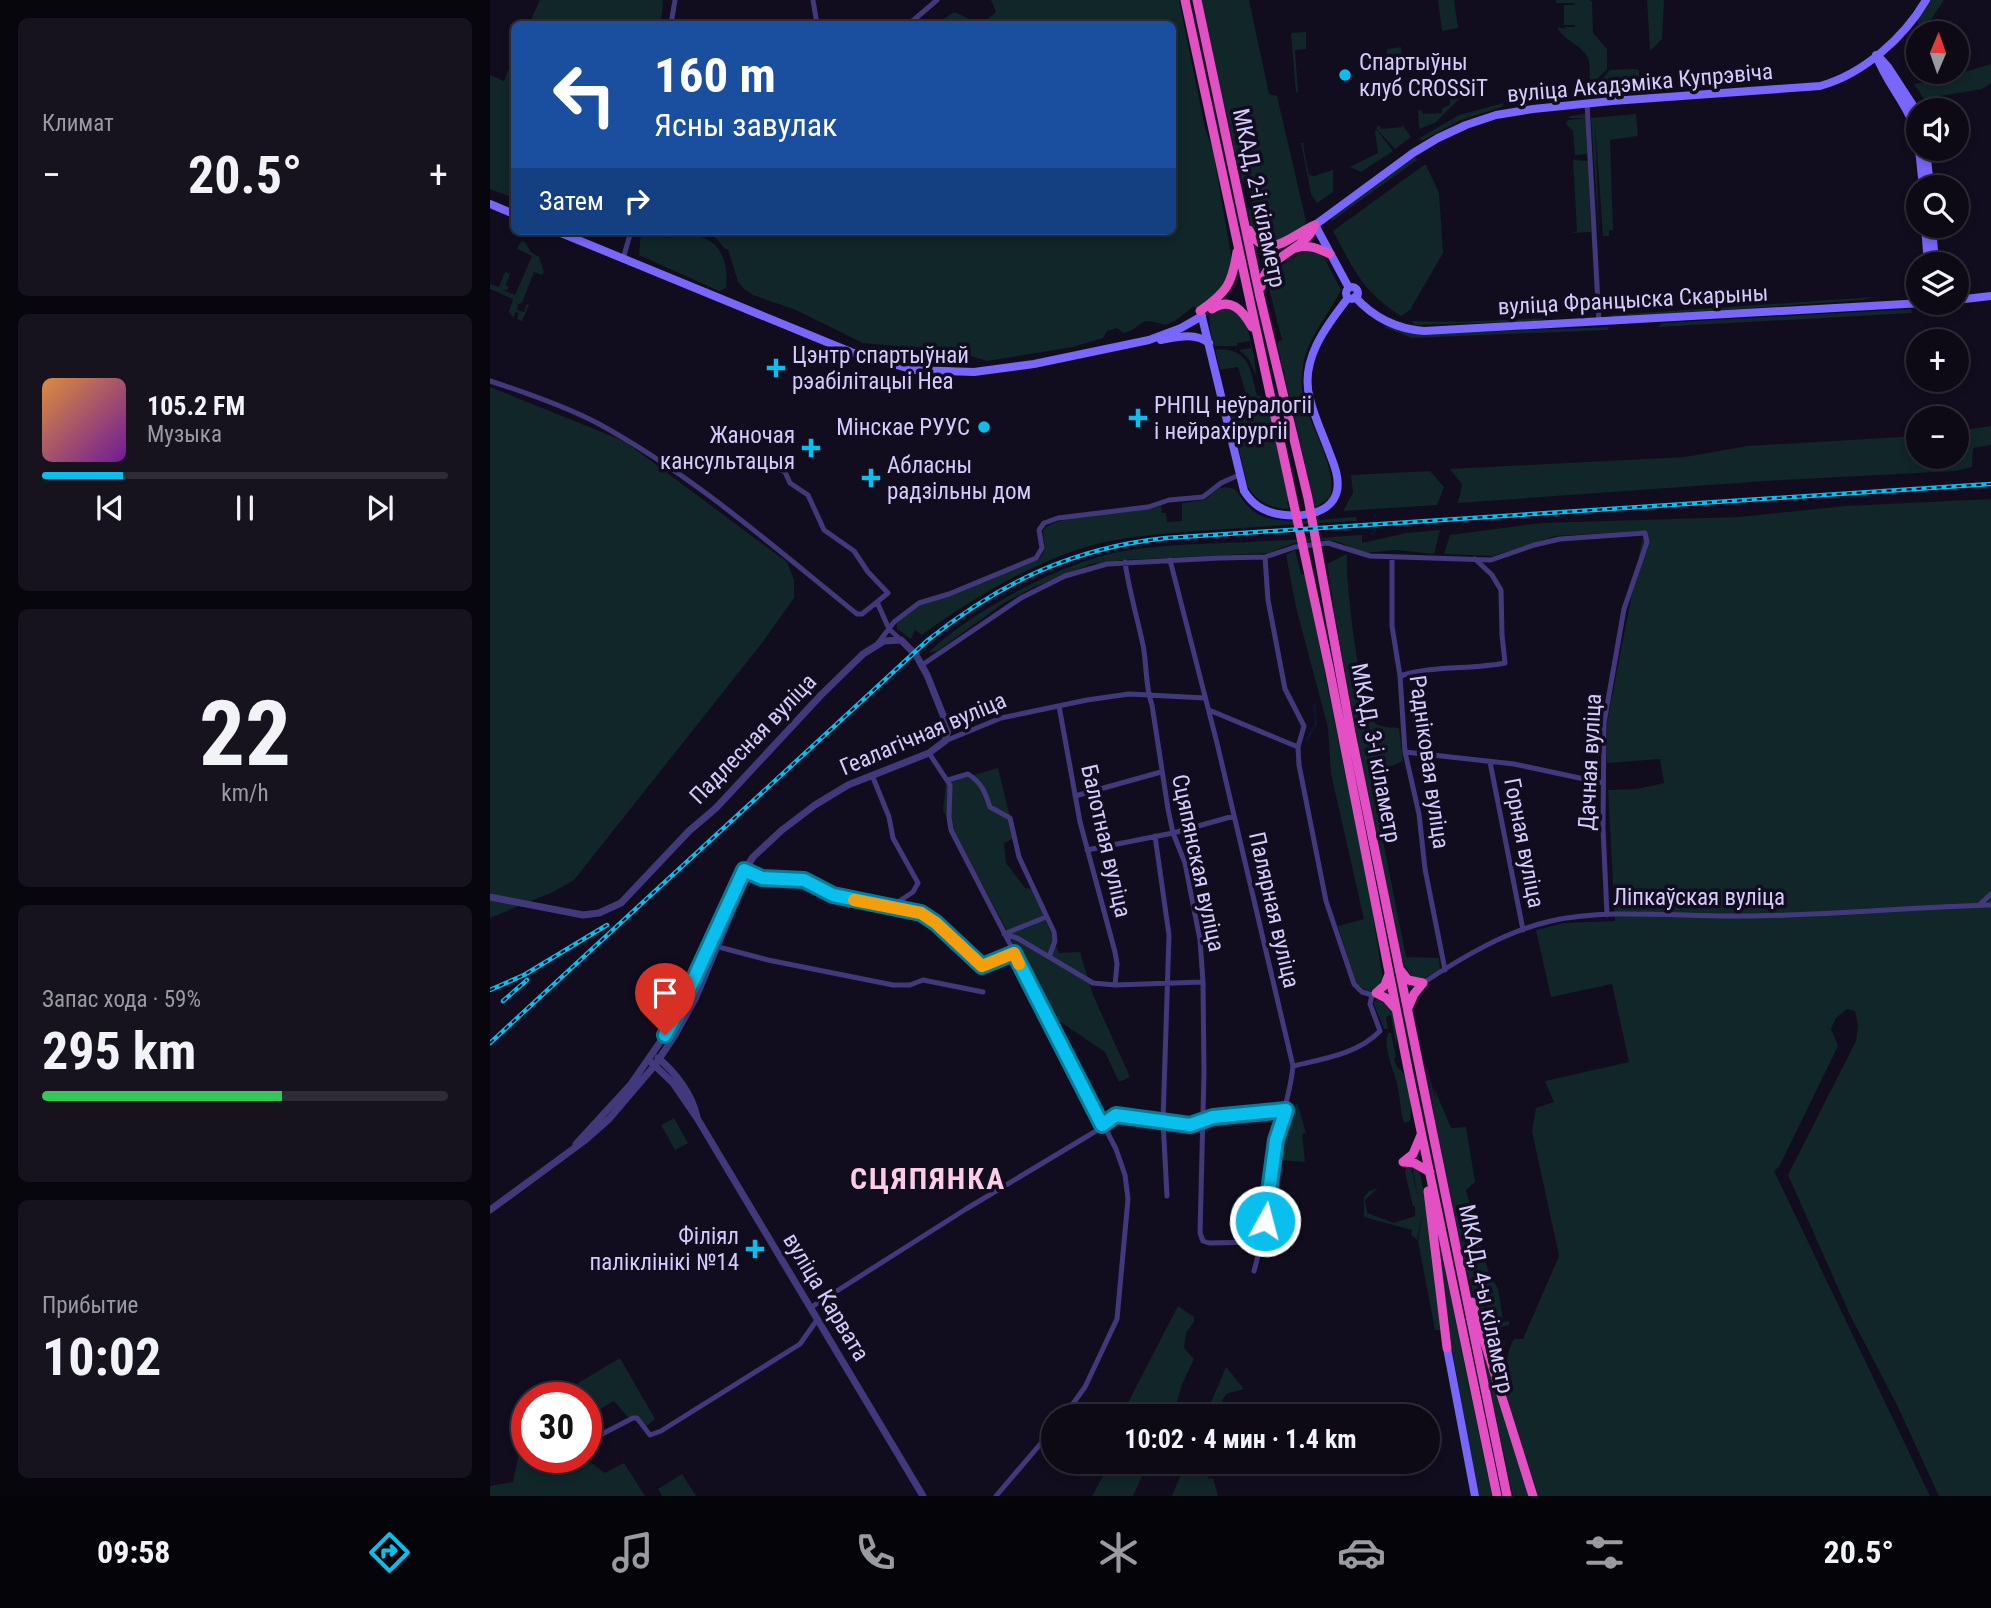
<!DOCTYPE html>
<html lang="ru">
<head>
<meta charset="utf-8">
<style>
	body { margin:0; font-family:"Roboto Condensed",sans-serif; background:#16131f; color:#f1f3f6; height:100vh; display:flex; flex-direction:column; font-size:26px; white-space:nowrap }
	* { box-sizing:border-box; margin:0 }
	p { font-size:23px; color:#9a9aa1 }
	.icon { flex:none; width:38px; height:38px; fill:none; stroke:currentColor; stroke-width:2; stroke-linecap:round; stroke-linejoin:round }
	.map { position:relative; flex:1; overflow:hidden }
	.panel { display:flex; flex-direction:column; gap:18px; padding:18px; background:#07060c; width:490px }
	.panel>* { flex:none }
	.hud { position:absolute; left:21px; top:21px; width:665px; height:214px; border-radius:10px; box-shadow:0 4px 10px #0003,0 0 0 2px #2d2b35; background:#1a4fa0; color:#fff; overflow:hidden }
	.needle { width:46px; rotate:2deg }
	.tools { position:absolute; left:1416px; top:21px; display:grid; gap:14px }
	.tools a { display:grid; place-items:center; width:63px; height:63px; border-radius:50%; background:#0d0a16; box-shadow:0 4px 10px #0003,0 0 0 2px #2d2b35; font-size:35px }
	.speed { position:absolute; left:21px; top:1382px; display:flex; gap:14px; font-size:35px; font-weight:700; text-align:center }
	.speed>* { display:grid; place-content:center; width:91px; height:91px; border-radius:50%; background:#0d0a16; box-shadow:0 4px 10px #0003,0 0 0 2px #2d2b35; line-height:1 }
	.speed .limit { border:10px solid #d22; background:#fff; color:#111 }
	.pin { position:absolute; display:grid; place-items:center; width:60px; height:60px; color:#fff; margin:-72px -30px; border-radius:50% 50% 50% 0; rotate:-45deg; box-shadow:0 0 7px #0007 }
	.pin .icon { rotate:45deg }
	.me { position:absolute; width:77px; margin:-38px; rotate:7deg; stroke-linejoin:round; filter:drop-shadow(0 0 5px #0008) }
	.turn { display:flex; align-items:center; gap:24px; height:147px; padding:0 28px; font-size:32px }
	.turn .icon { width:91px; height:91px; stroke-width:2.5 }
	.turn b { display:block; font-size:49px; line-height:60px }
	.then { display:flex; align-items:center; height:66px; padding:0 28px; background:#0003; gap:14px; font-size:26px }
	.big { font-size:52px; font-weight:700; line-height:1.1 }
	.panel .card { flex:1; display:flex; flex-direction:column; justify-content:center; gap:10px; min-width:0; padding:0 24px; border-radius:10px; background:#16131f }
	.panel .dial { align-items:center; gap:0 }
	.dial b { font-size:91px; line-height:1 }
	.song { display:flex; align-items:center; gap:21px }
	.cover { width:84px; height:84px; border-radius:10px; background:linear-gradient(135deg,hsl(30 70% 55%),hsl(280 70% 35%)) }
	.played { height:7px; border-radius:4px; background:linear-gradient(90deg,#08bfed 20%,#2d2b35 20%) }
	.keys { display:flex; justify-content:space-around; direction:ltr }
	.heat { display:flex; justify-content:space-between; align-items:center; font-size:38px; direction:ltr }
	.charge { height:10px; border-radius:5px; background:linear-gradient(90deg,#34c759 59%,#2d2b35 0) }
	.trip { position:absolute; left:551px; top:1404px; width:399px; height:70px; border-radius:35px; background:#0d0a16; box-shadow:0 4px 10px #0003,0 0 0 2px #2d2b35; font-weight:700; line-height:70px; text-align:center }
	.tabs { display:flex; height:112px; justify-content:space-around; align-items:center; background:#050409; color:#9a9aa1 }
	.tabs .icon { width:49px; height:49px }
	.tabs .current { color:#08bfed }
	.tabs b { font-size:32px; color:#f1f3f6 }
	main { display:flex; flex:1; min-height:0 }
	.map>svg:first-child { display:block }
</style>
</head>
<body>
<main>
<section class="panel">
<div class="card"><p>Климат</p>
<div class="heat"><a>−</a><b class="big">20.5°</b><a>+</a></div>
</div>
<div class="card">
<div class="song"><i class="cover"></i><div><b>105.2 FM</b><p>Музыка</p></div></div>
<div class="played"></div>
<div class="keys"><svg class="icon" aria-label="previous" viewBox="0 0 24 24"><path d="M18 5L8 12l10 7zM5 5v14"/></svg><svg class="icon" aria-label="pause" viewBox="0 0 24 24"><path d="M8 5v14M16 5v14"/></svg><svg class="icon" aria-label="next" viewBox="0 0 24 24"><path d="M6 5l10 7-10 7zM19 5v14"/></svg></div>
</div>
<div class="card dial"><b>22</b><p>km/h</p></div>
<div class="card"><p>Запас хода · 59%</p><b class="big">295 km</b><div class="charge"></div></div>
<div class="card"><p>Прибытие</p><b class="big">10:02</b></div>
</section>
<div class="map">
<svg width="1501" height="1496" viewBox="0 0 1501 1496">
	<rect width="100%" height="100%" fill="#110d1e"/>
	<path fill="#102628" d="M50 0H173L171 24H39Z
		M501 0H689L715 128 723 151 742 261 738 282 709 311 704 306 685 321 675 325C647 315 655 327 634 333L627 328 617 331 613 338 583 347 497 361 451 347H419L373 343 306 310 263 295 253 288 248 282 238 249H235L224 236 223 231H682V24H446L464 12 491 24 506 12Z
		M710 0H759L779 94 787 96 816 221 814 226 787 244 779 245 761 231 759 210 763 204 758 184H754L749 172 738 118 730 94Z
		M948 0H964L968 28 952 31Z
		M1066 0H1100L1102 2 1103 33 1117 49V69L1100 86C1099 77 1101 64 1097 56 1090 44 1074 41 1067 27L1075 29V27H1085V25H1074V5H1084L1085 3H1066Z
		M1157 0H1174L1172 39 1160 51Z
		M1440 0H1454L1434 30 1429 26 1427 20Z
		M816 32V49L805 50 808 92 806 93 801 33Z
		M911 47 913 70H897V49Z
		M24 56V198L0 189V75L14 81Z
		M1501 64V83L1492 89 1444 97V100L1437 103 1424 84 1448 80Z
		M1143 69 1149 70V82L1106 86 1120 70Z
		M970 98 945 123 929 129 928 110 932 111 933 114 952 113V108L960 105V99Z
		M1014 103 1012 107 971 120 933 140 928 139 969 115Z
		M1096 114 1097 154 1085 155 1083 131 1076 124 1078 120 1095 118H1079L1080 116Z
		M1146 114 1148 136 1120 140 1123 230H1119V236H1113L1105 122 1109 236 1101 118Z
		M912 124 921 137 905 149 886 128 889 125 891 129 912 127Z
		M887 130 903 151 871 172 860 167 888 153 885 132Z
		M811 142 815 144 813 145 819 175 824 176 843 170V192L827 203 821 194Z
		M925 157 927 160 842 221 839 218Z
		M1083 160 1098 161 1101 232 1082 233 1087 231Z
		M934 165H936L949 193 953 253 920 310 911 316C873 292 864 270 843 231Z
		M151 231H164L165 235C177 241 187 235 199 235 230 236 239 261 236 288L229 291 149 255Z
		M31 241 35 242 41 252 49 257 54 272 52 275 44 272 32 303 28 304 27 310 34 312 37 304 39 305 32 321 27 319 29 313 25 312 24 318 19 312 23 299 0 289V284L9 287 15 272 20 274 16 285 19 287 17 290H13L25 295 42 256 27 249Z
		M819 250 831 254 834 258 851 290C839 314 816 340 813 367 811 379 811 393 815 405 823 430 848 472 840 497L825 508 787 342 792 340 779 288 784 270 814 251Z
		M1385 297 1371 300 1122 318V315Z
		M737 305 755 318 764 356 766 375 758 358 749 350 761 348 760 341 747 343V346H722L719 316 723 310Z
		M1421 309 1422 313 1168 327 1172 323Z
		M1057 318 1047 321 925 325 921 321 968 322Z
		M899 325 921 333 933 334 1118 327V330L922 338 894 327Z
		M725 349C760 349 760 367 767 396H771L778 408 800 501H797L799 509C780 508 768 503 758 487L739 409 760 407 748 367 730 370Z
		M0 387 134 441 297 562 304 580V598L272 643 84 880 63 892 0 918Z
		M1501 426V445L1483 448 1482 467 1465 471 1276 481 968 503 972 484 960 469 1195 457 1257 446 1428 436V457H1466L1467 431Z
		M940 471 954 487 947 505 853 511 863 493 861 475Z
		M735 487 745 489C753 500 759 511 772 516 795 526 841 518 866 517L867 521C814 524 760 527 707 531 667 534 625 537 586 550 530 570 480 600 432 635L425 630 421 639 407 629V623L429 605 547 560C559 551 553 543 553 531 566 511 644 517 671 505L672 513H676L677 522 692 521V503L715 500 729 488Z
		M1501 499V1496H1449L1407 1405 1361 1317 1298 1175 1366 1041 1368 1026 1365 1011 1357 1009 1346 1018 1341 1029 1348 1046 1289 1167 1284 1171 1440 1496H1047C1046 1485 1041 1475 1037 1465 1024 1430 1004 1374 1024 1339H1033L1069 1256 1042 1131 1046 1108 1064 1102 1055 1081 1139 1062 1122 984 1061 997 1046 930 1074 923 1125 921 1118 790 1147 789 1174 783 1170 759 1117 763V723L1154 531 1065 536 1003 556 954 554 960 535 1051 523 1249 517 1355 506Z
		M950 530 944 554 907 550 874 553 849 542 835 540 804 543 778 553 634 560 601 564 542 588 514 603 447 651 438 653C480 612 571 563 628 552 677 543 728 544 777 541 809 540 840 537 872 535V543L916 533Z
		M805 550 811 574 815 575 881 902 893 980 885 990 879 992 868 985 864 978 848 926 874 919 841 774 838 728 806 607 796 555Z
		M857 554C855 578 870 707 884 722 890 728 901 727 909 728L913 761 885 773 893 841 916 957 949 958 950 970 933 979H923L912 960C882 829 859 697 837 564Z
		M508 768 525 838 514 843 516 863 535 888 543 889 569 953 590 952 603 995 640 1077 629 1082 615 1052 562 1016 453 810 456 783Z
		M889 998 901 1006 907 1029 906 1047 901 1015 896 1017 898 1029H894L883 1002Z
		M898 1033H901L906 1057 904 1058C907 1073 911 1066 915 1076 920 1088 922 1108 920 1121L914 1123C910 1110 910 1097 907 1083 903 1068 893 1049 898 1033Z
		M937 1066 946 1101 944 1088 961 1128 976 1127 985 1182 976 1190 998 1270 1008 1289 1013 1320 997 1312 980 1257 981 1261 996 1313 1004 1321 1005 1319 1010 1322 1019 1321V1325L1007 1328 1010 1341H1015L1014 1347 1008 1342 1012 1349 1009 1364H1006L1000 1346V1336L989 1317 972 1252 945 1120Z
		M807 1103 816 1133 812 1134 815 1162 788 1160 792 1135Z
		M184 1118 198 1143 185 1150 171 1125Z
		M921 1166 929 1203 922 1166 930 1172 940 1225 950 1330H945L928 1241 932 1216 927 1240 921 1235 922 1230 874 1217V1197L879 1191 888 1188 875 1200 877 1213 904 1223 925 1216V1206H923L915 1173 916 1168Z
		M949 1242 1002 1496H989C974 1412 955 1327 949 1242Z
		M688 1306 704 1317V1322L696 1333 694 1348 704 1359 692 1384 683 1416H631Z
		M994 1345 1040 1496H1023L991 1346Z
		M130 1358 165 1419 157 1426 137 1416 124 1401 112 1408 102 1418 108 1431 101 1439 96 1440V1398H63Z
		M736 1367 754 1389 736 1394 724 1416H715Z
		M37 1414V1458H95L115 1473 134 1463 155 1496H0V1486L23 1482Z
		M618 1461H659L643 1496H602L618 1467Z
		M696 1461H712L719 1479 723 1478 728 1496H682Z
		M192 1474 206 1496H172L168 1489Z"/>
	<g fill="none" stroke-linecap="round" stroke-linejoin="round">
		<path stroke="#0a1739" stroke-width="2" d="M885 515V516
			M881 534 886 530
			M874 696 878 695
			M817 740 826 724 824 705 826 704"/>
		<path stroke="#42397c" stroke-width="5" d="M323 0 327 24
			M181 24 185 0
			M419 24 447 0
			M1097 103 1109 322
			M133 259 141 231
			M0 381C37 393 75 406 109 424 204 476 284 547 367 614H372L387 602 399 629 410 639
			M281 466 295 472 300 483 318 495 334 530 364 551 378 572 398 593 387 602
			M775 557 778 600 795 689 814 726 808 747 809 765 836 901 864 984 872 992 882 995
			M902 557V626L910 676 915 752 929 814 935 869 955 970
			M680 560 727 743 803 1066C800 1098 788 1126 783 1157 776 1195 775 1234 764 1271
			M635 562C639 590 647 617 653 645 657 665 655 686 662 705L678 809 683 833 695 863 710 940 713 982 714 1073 710 1233 713 1241 719 1243 772 1242
			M388 643 404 622 429 603 459 594 546 558 552 548 549 530 554 523 568 518 658 507 679 500 713 497 731 483 749 475
			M432 665 531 598 575 576 617 564 729 558 775 557 805 547 838 543 880 556 1001 560 1044 545 1070 539 1155 533 1157 542 1134 609 1114 723 1113 828 1117 915
			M910 676C944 665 980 670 1015 663L1012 635 1011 590 1002 575 985 559
			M569 706 590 822 625 952 627 964 625 985
			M719 710 808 747
			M455 741 511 718 597 700 639 694 715 698
			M915 752 1024 764 1113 783
			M439 753 460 785 459 817 461 830 626 1149 635 1175 638 1199 627 1319 595 1387 574 1416
			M1000 762 1033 930
			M382 775 399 817 403 838 428 883 423 892 402 906
			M458 780 478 774C492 783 495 792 500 807L520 818 529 857 564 932 565 941 559 957
			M585 796 671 772
			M665 836 679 935 673 1121 677 1196
			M597 850 683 833 744 816
			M256 872 272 878 314 880 343 895 431 913 446 923 492 966H495L524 953
			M1489 905 1501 894
			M514 934 527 938 603 983 625 985 713 982
			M514 934 556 917
			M225 946 278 960 403 985H420L433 980 493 992
			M933 983C971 958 1016 931 1061 921 1118 908 1192 917 1252 916 1335 916 1418 907 1501 905
			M803 1066C833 1059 868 1054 890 1031L880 1004 882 995
			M320 1308 476 1209 606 1131 622 1116 631 1115 700 1125 723 1117 796 1110
			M112 1434 143 1418H147L160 1435 171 1431 310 1344 327 1320
			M506 1496 564 1428"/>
		<path stroke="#42397c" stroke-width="7" d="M0 897 93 915 109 913 131 903 199 831 226 808 331 695 373 654 394 641 411 640 426 655 437 675 455 720 458 730 455 741 439 753 358 785 325 805 292 830 263 857 249 879 195 998 175 1035 141 1084 86 1144
			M168 1058C186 1073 202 1094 207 1117
			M159 1060 183 1083 207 1118 433 1496
			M0 1210 94 1141 119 1119 165 1065 185 1035 206 997 260 868"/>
		<path stroke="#7966fa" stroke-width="8" d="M1386 55C1397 86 1421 107 1428 140
			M1389 57 1398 67 1428 113
			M1429 149 1433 187
			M1436 149 1440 187
			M0 204 24 214
			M1435 226 1438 264
			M1442 226 1445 264
			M66 231 361 352 424 370 484 372 544 364 659 340 691 328 712 316
			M856 293a6 6 0 1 1 12 0a6 6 0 1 1-12 0Z
			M859 288 825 225 923 153 948 138 976 125 1006 115 1043 109 1122 101 1330 86C1373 74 1414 38 1436 0
			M865 297C884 318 907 329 934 331L1433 303
			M1466 300 1501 296
			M711 313 754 491C759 499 765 505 773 509 794 520 841 519 847 491 850 477 843 462 838 449 832 433 824 416 820 399 809 361 836 326 858 298
			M671 340C687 337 705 332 719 343
			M957 1348 985 1496"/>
		<path stroke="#e350c3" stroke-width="9" d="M695 0 840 672 918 1069 1007 1496
			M707 0 770 297 818 498 861 733 1017 1496
			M759 230C777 264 801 235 825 225
			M806 248C819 244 829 249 840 254
			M771 287C775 254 814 253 825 225
			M722 309C741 296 753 311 762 327
			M710 311C737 292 742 284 747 252
			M911 971 918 980 933 983
			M899 974 895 985 886 993 896 998 905 1008
			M918 1008 924 994 933 983
			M913 1162 923 1154 931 1135
			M913 1162 924 1163 940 1172
			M938 1191 957 1348
			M982 1302 1043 1496"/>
		<defs>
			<path id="rail" d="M0 990 34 975 117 925
				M13 1001 37 980
				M0 1043 438 640C511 582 583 548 676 538L1501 484"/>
		</defs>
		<use href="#rail" stroke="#08bfed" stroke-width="4.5"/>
		<use href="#rail" stroke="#110d1e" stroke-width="2" stroke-dasharray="5" stroke-linecap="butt"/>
	</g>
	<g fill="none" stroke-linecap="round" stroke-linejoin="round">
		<defs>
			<path id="route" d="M175 1035 195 998 254 870 272 878 314 880 343 895 431 913 446 923 492 966 524 953 612 1125 626 1115 700 1125 723 1117 796 1110 786 1140 775 1221"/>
		</defs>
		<use href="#route" stroke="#057c9a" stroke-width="18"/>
		<use href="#route" stroke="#08bfed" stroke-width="12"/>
		<path stroke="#f59e0b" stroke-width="12" d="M364 900 431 913 446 923 492 966 524 953 529 964"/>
	</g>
	<g fill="#08bfed" stroke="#110d1e" stroke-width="2.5">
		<circle cx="855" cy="75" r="7"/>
		<path d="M282.5 357.5h7v7h7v7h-7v7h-7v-7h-7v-7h7z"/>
		<path d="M644.5 407.5h7v7h7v7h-7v7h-7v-7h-7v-7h7z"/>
		<circle cx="494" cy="427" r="7"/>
		<path d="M317.5 437.5h7v7h7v7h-7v7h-7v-7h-7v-7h7z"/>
		<path d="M377.5 467.5h7v7h7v7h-7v7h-7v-7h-7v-7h7z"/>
		<path d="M261.5 1238.5h7v7h7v7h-7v7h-7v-7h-7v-7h7z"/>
	</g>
	<g text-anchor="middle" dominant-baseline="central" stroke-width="7" stroke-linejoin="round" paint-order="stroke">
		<g font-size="23" fill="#d6cbfd" stroke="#110d1e" text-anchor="start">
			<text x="869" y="62">Спартыўны<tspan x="869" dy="26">клуб CROSSiT</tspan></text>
			<text x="302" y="355">Цэнтр спартыўнай<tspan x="302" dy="26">рэабілітацыі Неа</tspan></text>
			<text x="664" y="405">РНПЦ неўралогіі<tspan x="664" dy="26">і нейрахірургіі</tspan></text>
			<text x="480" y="427" text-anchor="end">Мінскае РУУС</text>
			<text x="305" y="435" text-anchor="end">Жаночая<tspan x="305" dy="26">кансультацыя</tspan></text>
			<text x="397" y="465">Абласны<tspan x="397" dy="26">радзільны дом</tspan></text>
			<text x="249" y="1236" text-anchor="end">Філіял<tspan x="249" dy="26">паліклінікі №14</tspan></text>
		</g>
		<g font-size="23" fill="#d6cbfd" stroke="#110d1e">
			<text transform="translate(1150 83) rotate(-5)">вуліца Акадэміка Купрэвіча</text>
			<text transform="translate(769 198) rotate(78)">МКАД, 2-і кіламетр</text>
			<text transform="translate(1143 300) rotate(-3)">вуліца Францыска Скарыны</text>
			<text transform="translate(433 734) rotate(-23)">Геалагічная вуліца</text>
			<text transform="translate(263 739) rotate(-46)">Падлесная вуліца</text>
			<text transform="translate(886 753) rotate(79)">МКАД, 3-і кіламетр</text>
			<text transform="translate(939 762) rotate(82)">Радніковая вуліца</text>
			<text transform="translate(1100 762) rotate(-87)">Дачная вуліца</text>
			<text transform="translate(616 841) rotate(77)">Балотная вуліца</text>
			<text transform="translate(1034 843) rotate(79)">Горная вуліца</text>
			<text transform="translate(708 863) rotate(78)">Сцяпянская вуліца</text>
			<text x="1209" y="897">Ліпкаўская вуліца</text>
			<text transform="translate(784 910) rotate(77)">Палярная вуліца</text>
			<text transform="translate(336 1297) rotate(59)">вуліца Карвата</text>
			<text transform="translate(996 1299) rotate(78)">МКАД, 4-ы кіламетр</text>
		</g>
		<g font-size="30" font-weight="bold" letter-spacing="2" fill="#fdcde7" stroke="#110d1e">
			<text x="438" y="1178">СЦЯПЯНКА</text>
		</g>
	</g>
</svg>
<div class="tools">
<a><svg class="needle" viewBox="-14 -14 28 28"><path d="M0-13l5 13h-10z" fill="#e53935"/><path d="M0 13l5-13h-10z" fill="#9a9aa1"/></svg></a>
<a><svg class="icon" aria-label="sound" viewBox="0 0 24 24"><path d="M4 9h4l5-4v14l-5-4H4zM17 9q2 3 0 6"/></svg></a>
<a><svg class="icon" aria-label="search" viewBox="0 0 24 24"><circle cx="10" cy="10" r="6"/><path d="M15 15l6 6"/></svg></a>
<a><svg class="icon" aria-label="layers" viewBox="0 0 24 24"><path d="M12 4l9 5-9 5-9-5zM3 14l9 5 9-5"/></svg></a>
<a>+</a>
<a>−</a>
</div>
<div class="speed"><div class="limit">30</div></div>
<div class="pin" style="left:175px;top:1035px;background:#d93025"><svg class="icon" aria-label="arrive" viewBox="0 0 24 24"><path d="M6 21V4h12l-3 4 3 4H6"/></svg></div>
<svg class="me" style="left:775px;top:1221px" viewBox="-20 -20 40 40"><circle r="17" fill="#08bfed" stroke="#fff" stroke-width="3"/><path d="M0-11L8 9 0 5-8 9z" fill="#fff"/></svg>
<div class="trip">10:02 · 4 мин · 1.4 km</div>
<div class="hud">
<div class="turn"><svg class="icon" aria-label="left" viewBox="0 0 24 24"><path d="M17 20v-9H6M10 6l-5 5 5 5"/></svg><div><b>160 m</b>Ясны завулак</div></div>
<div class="then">Затем<svg class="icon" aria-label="right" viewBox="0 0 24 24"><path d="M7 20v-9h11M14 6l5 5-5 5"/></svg></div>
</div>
</div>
</main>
<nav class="tabs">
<b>09:58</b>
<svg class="icon current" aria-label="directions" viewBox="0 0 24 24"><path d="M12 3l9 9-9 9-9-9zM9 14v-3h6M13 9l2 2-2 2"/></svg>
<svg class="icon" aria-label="music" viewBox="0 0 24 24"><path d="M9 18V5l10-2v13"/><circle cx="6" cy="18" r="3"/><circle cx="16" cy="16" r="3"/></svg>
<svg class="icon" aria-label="phone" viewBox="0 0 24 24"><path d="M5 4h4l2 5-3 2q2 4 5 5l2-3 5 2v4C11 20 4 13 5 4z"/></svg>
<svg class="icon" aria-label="climate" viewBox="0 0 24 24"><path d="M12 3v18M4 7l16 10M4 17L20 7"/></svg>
<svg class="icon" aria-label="car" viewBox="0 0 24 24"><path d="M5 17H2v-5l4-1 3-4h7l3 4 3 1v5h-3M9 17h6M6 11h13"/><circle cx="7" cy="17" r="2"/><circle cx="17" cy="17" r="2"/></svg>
<svg class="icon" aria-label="filters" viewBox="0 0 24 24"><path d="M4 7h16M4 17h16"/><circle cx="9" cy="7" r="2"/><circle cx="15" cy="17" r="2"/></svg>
<b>20.5°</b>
</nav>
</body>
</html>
